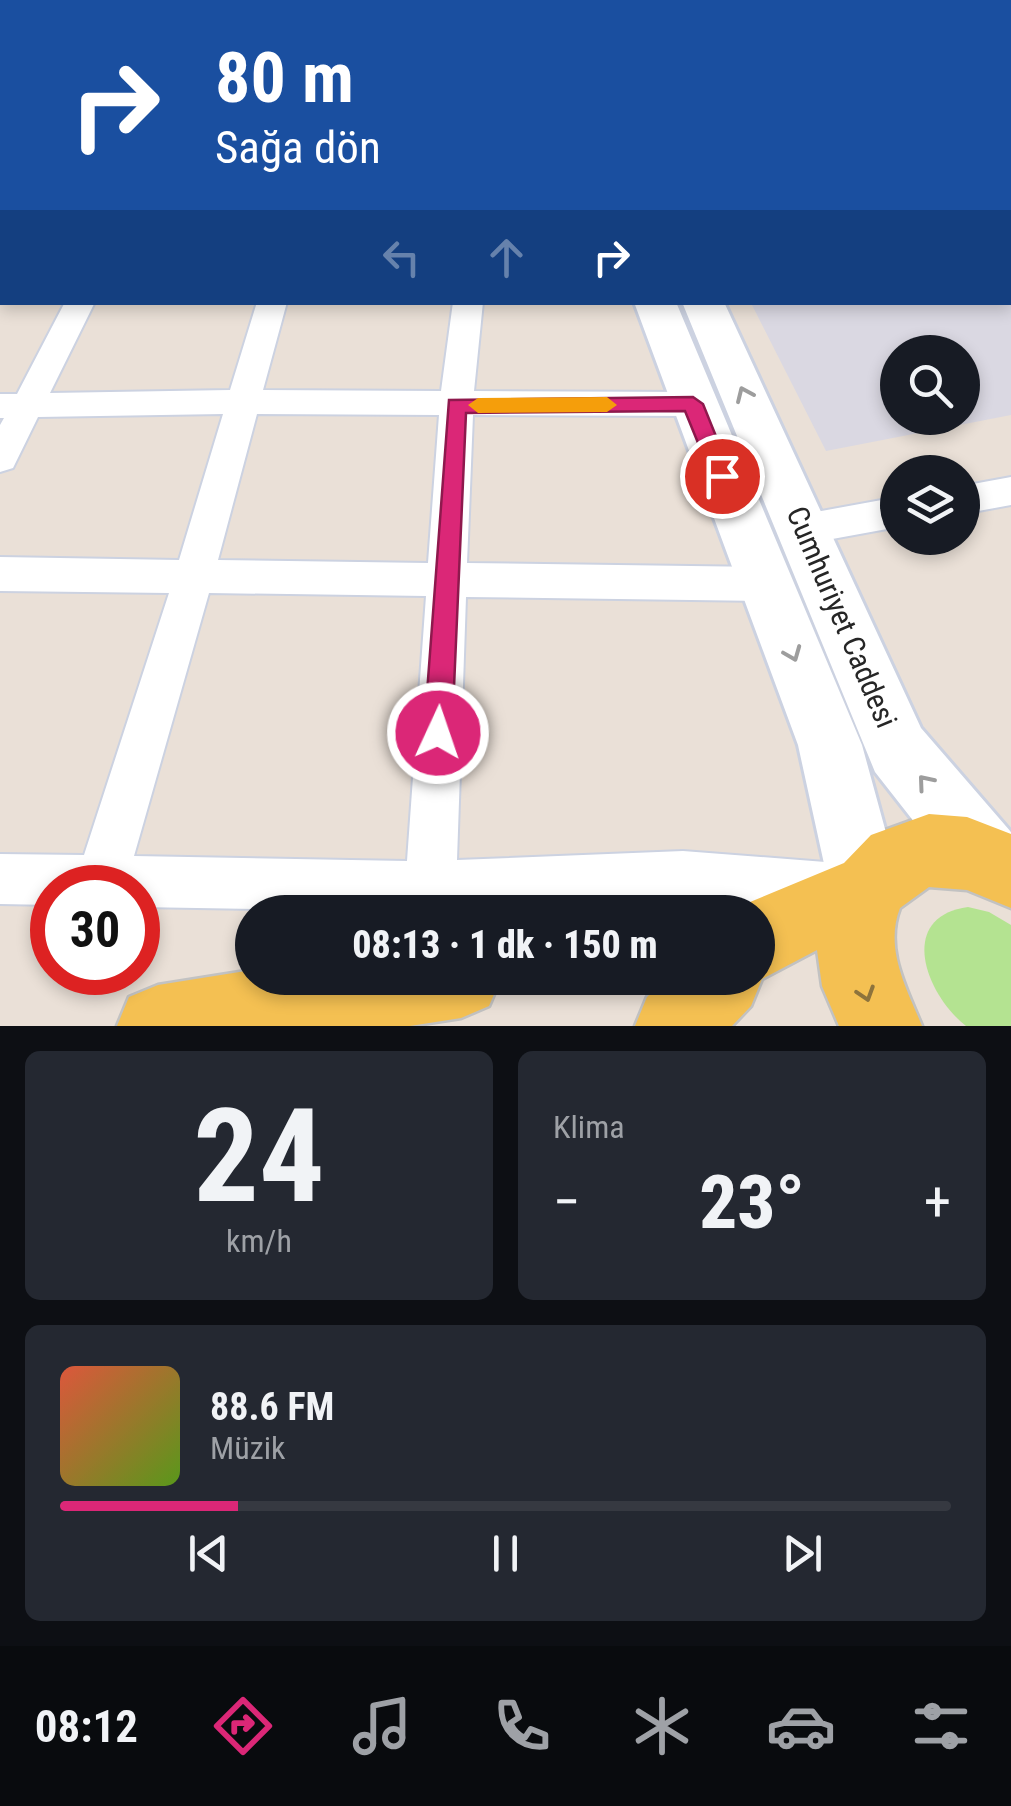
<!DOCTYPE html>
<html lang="tr">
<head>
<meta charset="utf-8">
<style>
	body { margin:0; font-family:"Roboto Condensed",sans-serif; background:#242831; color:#f1f3f6; height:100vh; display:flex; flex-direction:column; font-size:38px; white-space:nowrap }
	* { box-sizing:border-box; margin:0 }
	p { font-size:32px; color:#9ea1a6 }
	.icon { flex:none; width:55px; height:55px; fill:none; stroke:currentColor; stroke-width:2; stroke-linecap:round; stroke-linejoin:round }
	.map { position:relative; height:1026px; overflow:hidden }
	.sheet { display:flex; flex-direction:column; gap:25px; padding:25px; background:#0d0f14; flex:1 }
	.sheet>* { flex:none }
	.hud { position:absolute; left:0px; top:0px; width:1012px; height:305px; box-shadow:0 5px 15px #0003; background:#1a4fa0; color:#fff; overflow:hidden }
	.buttons { position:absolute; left:880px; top:335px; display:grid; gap:20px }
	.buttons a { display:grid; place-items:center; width:100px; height:100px; border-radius:50%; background:#171b24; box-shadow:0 5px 15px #0003; font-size:50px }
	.speed { position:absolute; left:30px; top:865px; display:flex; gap:20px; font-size:50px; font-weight:700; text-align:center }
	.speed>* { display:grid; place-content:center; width:130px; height:130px; border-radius:50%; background:#171b24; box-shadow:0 5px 15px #0003; line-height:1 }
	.speed .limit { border:15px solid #d22; background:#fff; color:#111 }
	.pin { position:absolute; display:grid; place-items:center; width:85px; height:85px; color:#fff; margin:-42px; border:5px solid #fff; border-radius:50%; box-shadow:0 2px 10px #0007 }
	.me { position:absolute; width:110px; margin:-55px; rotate:3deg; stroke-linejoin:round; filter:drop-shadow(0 0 8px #0008) }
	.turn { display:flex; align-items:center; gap:35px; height:210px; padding:0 50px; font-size:45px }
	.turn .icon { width:130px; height:130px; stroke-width:2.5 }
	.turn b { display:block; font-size:70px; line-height:85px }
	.lanes { display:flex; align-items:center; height:95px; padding:0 50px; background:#0003; justify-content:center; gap:50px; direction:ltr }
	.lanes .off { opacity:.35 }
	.big { font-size:75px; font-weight:800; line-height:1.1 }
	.sheet .tile { flex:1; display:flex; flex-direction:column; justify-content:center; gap:15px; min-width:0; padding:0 35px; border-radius:15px; background:#242831 }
	.sheet .dial { align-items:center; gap:0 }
	.dial b { font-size:130px; line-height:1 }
	.song { display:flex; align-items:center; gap:30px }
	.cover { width:120px; height:120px; border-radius:15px; background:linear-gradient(135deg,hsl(10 70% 55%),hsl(90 70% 35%)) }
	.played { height:10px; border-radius:5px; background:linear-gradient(90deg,#db2777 20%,#363941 20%) }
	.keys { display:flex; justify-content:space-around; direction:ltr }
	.heat { display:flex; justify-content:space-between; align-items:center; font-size:55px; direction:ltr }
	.sheet .tiles { flex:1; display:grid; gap:25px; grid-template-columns:1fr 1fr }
	.tile:last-child { grid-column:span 2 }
	.trip { position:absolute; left:235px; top:895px; width:540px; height:100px; border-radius:50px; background:#171b24; box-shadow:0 5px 15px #0003; font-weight:800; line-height:100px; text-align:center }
	.tabs { display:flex; height:160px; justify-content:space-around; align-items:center; background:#090b0e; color:#9ea1a6 }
	.tabs .icon { width:70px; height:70px }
	.tabs .current { color:#db2777 }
	.tabs b { font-size:45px; color:#f1f3f6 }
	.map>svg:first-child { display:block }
</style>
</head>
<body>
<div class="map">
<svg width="1011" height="1026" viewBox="0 0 1011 1026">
	<rect width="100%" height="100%" fill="#eae0d7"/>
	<path fill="#dad8e2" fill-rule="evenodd" d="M1011 120V415L826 451 751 303 1010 302ZM898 352H962V418H898Z"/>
	<path fill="#b4e391" d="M968 907 989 912 1011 925V1026H966C926 995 896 917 968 907Z"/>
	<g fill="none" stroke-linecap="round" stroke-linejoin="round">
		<defs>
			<path id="service" d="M772 0H784L785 2H774Z
				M1010 68H1011V74H1010Z"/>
			<path id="minor" d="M791 0H813L815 2H793Z
				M988 0H1010L1011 3 990 2Z
				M2 107V123L0 124V108Z
				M1010 108H1011V122H1010Z
				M0 175H2V191H0Z
				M0 270H2V288H0Z
				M65 302H95L50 393 230 390 257 302H287L263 390 441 391 453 302H483L474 391 693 392 705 396 710 404 705 412 693 416 473 415 467 563 765 567 779 572 785 584 779 596 765 601 466 597 457 860 683 851 838 863 856 871 864 889 856 907 838 915 683 901 431 912 138 907V888H52V905L0 904V854L84 855 169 593 0 591V557L179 560 223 414 38 417 13 468 0 472V425L4 418H0V394H17ZM257 414 439 415 428 563 218 560ZM209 593 426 596 407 861 134 856Z
				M1011 477V505L962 514V486Z
				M898 497V527L805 544 792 540 786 529 792 518 805 514Z"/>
			<path id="secondary" d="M505 0H533L534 2H506Z
				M634 302H676L862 745 902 891 891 916 866 927 841 916 830 891 798 745Z
				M682 302H724L921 728 1011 832V883L987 893 962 883 875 772Z"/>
			<path id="primary" d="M929 814 967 817 1011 834V908L967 890 929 887 900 908C884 949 907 989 922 1026H839L822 986 817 950 762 979 751 1006 732 1026H635L647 997 667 978H758V912H732L738 907 844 863 871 835Z
				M252 970V978H501L489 1006 461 1018 410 1026H117L129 997 158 985Z"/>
		</defs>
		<use href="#service" stroke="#ccd2e1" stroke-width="5"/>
		<use href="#minor" stroke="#ccd2e1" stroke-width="4"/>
		<use href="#secondary" stroke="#ccd2e1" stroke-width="6"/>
		<use href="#primary" stroke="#c2c2c2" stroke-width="5"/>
		<use href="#service" fill="#fff" fill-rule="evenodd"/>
		<use href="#minor" fill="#fff" fill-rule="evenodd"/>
		<use href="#secondary" fill="#fff" fill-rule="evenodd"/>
		<use href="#primary" fill="#f4c052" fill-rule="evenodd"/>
	</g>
	<defs><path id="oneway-chevron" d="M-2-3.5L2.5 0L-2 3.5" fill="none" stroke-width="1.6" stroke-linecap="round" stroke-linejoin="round" transform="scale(2.5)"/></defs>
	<g stroke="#9d9d9d">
		<use href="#oneway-chevron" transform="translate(744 394) rotate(-114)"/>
		<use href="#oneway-chevron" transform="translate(793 654) rotate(68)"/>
		<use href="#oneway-chevron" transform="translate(925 782) rotate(-130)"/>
	</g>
	<use stroke="#8d733c" href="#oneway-chevron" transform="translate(866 994) rotate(72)"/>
	<path fill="#db2777" stroke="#8e194d" stroke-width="2.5" d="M693 397 703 404 732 476 729 482H714L685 411 466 413 452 733 448 743 438 746 429 743 424 733 449 400Z"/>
	<path fill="#f59e0b" d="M607 397 617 405 607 412 478 413 468 405 478 398Z"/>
	<g text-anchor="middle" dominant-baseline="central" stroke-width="8" stroke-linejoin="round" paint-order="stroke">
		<g font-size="30" fill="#262626" stroke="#fff">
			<text transform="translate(842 617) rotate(67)">Cumhuriyet Caddesi</text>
		</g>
	</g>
</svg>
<div class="buttons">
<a><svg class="icon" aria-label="search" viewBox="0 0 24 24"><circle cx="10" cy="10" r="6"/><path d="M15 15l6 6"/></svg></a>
<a><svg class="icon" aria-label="layers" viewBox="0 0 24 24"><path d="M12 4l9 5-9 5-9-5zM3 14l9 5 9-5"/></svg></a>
</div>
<div class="speed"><div class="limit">30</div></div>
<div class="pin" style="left:722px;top:476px;background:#d93025"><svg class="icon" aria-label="arrive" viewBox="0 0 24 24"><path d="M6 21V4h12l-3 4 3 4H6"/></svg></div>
<svg class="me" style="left:438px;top:733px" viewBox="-20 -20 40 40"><circle r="17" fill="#db2777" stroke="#fff" stroke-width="3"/><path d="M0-11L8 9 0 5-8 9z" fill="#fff"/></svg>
<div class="trip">08:13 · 1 dk · 150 m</div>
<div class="hud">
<div class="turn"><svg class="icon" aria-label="right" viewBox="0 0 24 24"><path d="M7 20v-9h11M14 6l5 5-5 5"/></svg><div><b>80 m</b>Sağa dön</div></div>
<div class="lanes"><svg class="icon off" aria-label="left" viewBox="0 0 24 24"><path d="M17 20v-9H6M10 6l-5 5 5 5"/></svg><svg class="icon off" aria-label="ahead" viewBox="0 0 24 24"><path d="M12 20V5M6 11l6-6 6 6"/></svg><svg class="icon" aria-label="right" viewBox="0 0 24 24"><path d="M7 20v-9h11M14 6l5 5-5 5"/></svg></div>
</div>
</div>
<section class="sheet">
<div class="tiles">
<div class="tile dial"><b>24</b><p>km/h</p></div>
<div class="tile"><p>Klima</p>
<div class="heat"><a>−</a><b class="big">23°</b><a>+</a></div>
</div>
<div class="tile">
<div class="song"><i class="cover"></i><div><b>88.6 FM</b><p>Müzik</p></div></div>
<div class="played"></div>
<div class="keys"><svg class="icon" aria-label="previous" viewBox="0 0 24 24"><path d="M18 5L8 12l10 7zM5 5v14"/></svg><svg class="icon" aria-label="pause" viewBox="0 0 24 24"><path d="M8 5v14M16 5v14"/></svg><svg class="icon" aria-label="next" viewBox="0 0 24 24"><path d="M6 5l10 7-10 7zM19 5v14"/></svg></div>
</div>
</div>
</section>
<nav class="tabs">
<b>08:12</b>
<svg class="icon current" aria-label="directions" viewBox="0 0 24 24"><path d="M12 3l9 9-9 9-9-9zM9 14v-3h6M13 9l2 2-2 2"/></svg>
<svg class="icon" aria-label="music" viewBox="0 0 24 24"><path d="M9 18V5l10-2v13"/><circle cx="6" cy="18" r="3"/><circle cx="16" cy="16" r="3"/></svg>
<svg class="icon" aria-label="phone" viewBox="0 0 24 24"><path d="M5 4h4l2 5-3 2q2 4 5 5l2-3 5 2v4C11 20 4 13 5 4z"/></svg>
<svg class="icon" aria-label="climate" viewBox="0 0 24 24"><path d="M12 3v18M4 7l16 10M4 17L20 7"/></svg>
<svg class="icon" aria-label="car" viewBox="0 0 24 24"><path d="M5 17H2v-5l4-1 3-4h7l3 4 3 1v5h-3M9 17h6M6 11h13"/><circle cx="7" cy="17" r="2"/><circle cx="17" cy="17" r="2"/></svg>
<svg class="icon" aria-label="filters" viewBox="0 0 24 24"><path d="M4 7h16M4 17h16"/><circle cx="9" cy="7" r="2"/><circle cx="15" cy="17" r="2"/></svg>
</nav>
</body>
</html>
